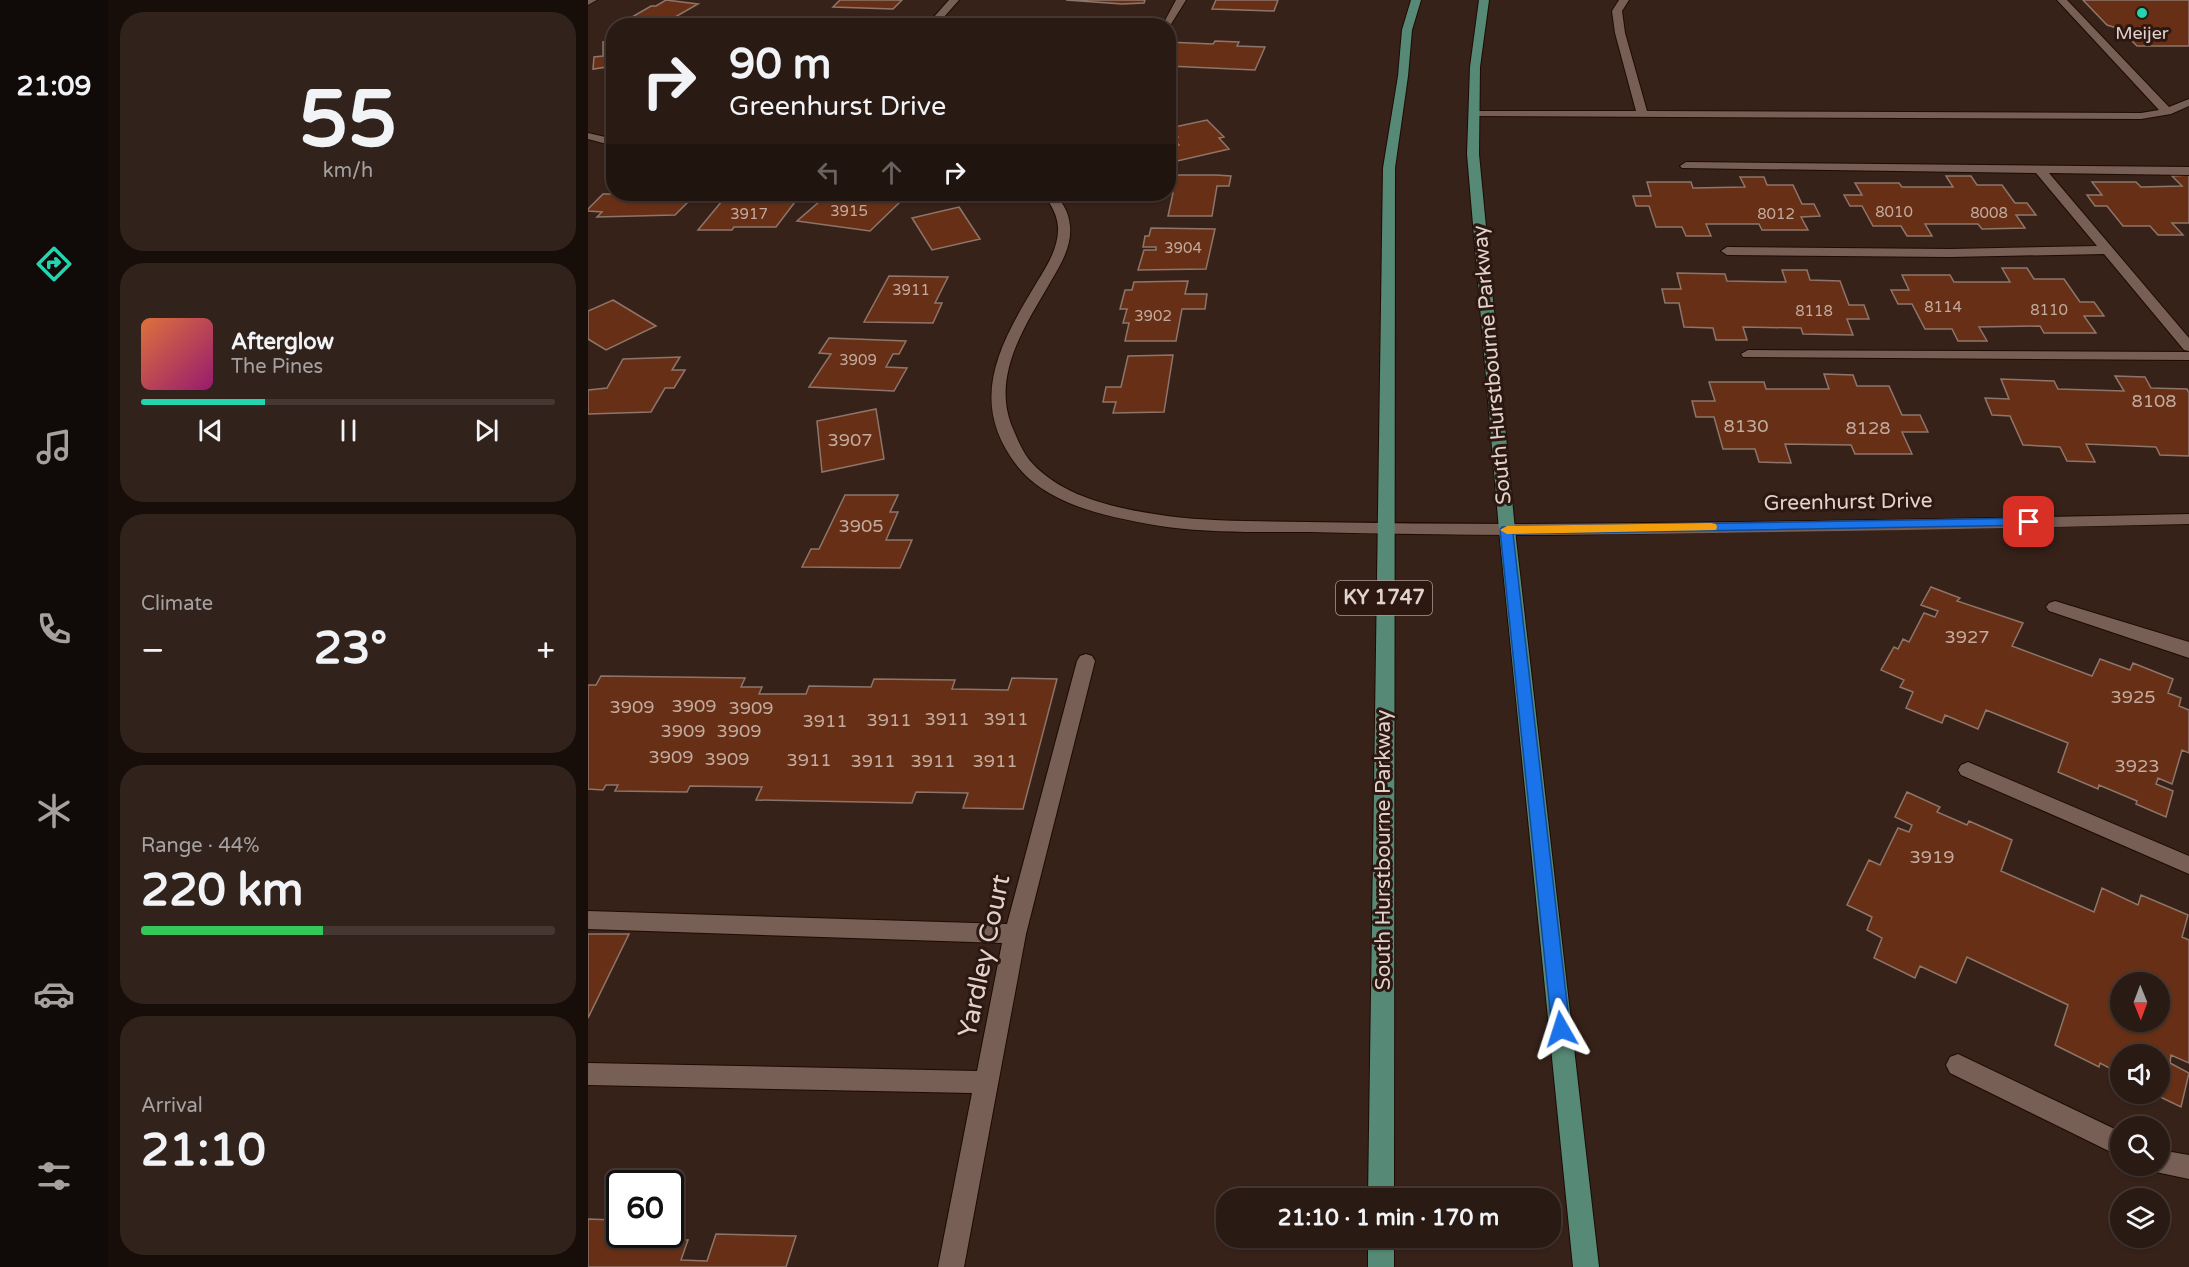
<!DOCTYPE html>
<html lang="en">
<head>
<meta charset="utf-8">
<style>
	body { margin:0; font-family:"Varela Round",sans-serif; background:#31231c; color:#f1f3f6; height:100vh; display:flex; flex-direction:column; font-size:22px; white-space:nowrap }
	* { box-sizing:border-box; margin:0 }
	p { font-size:20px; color:#a5a1a0 }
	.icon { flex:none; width:33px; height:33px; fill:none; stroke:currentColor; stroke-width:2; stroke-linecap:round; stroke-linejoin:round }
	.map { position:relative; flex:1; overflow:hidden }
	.drawer { display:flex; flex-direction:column; gap:12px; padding:12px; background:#170e0a; width:480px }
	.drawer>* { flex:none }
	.top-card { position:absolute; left:18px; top:18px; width:570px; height:183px; border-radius:24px; box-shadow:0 2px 4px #0004,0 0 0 2px #453833; background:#291a13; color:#f1f3f6; overflow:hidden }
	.needle { width:39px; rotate:179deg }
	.fabs { position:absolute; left:1522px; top:972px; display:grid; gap:12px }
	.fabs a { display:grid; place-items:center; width:60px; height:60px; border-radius:50%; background:#291a13; box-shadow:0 2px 4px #0004,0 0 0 2px #453833; font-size:30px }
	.speed { position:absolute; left:18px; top:1170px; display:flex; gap:12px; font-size:30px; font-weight:700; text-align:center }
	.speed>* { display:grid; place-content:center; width:78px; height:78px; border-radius:50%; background:#291a13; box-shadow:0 2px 4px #0004,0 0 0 2px #453833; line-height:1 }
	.speed .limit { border:3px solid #111; border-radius:9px; background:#fff; color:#111 }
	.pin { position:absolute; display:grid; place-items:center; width:51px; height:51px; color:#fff; margin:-26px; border-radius:12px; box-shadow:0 3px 9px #0006 }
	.me { position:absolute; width:66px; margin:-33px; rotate:354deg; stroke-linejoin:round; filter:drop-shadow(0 0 4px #0008) }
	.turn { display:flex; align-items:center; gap:21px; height:126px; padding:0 24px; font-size:27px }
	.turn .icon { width:78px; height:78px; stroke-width:2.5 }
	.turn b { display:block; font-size:42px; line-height:51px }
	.lanes { display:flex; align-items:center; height:57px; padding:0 24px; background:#0003; justify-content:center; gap:30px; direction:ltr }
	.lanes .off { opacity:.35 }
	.big { font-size:45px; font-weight:700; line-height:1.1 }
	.drawer .card { flex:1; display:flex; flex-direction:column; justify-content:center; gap:9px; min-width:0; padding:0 21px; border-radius:24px; background:#31231c }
	.drawer .dial { align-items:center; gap:0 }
	.dial b { font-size:78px; line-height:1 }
	.song { display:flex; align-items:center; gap:18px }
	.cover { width:72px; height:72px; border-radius:9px; background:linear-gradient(135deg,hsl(20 70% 55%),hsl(320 70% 35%)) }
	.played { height:6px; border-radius:3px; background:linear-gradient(90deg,#22d5af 30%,#453833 30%) }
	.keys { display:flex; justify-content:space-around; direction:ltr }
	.heat { display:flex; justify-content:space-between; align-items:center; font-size:33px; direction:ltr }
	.charge { height:9px; border-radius:4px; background:linear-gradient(90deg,#34c759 44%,#453833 0) }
	.trip { position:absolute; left:628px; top:1188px; width:345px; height:60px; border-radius:24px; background:#291a13; box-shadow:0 2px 4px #0004,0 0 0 2px #453833; font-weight:700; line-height:60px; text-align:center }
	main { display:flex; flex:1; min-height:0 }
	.dock { display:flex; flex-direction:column; width:108px; justify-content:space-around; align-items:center; background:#100a08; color:#a5a1a0 }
	.dock .icon { width:42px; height:42px }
	.dock .selected { color:#22d5af }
	.dock b { font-size:27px; color:#f1f3f6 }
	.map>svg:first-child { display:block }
</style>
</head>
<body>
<main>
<nav class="dock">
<b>21:09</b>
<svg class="icon selected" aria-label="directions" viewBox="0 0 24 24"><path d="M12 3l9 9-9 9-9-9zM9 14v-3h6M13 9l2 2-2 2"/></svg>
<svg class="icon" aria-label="music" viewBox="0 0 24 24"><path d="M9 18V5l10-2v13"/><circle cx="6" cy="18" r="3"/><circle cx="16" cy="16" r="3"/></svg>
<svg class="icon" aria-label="phone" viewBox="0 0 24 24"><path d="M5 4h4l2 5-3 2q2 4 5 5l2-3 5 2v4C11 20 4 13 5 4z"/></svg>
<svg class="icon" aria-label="climate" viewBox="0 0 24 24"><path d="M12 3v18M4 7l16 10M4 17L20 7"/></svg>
<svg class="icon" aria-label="car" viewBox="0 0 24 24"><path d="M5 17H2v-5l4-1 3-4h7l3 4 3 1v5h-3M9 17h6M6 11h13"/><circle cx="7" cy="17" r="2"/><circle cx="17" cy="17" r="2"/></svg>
<svg class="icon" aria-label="filters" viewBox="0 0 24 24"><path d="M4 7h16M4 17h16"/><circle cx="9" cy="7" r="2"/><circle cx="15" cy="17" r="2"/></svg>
</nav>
<section class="drawer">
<div class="card dial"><b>55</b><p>km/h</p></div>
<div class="card">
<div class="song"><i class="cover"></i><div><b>Afterglow</b><p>The Pines</p></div></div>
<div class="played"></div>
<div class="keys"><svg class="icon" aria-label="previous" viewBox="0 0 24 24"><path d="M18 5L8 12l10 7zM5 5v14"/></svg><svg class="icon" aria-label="pause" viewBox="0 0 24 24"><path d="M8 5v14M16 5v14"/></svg><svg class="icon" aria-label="next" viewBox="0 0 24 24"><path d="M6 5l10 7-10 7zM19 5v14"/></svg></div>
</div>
<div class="card"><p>Climate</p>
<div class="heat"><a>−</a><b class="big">23°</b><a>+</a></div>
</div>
<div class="card"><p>Range · 44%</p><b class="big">220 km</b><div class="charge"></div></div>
<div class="card"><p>Arrival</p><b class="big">21:10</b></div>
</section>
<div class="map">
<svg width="1601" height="1267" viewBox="0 0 1601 1267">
	<rect width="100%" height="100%" fill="#372219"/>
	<path fill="#673016" stroke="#8e756a" stroke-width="1.5" fill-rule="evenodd" d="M78 0 110 4 82 20 68 19 60 24 37 21 63 6H68Z
		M252 0H314L305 9 245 7Z
		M478 0H557L556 3 534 4Z
		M628 0H690L686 11 624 9Z
		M1495 0H1601V46H1549L1532 29 1519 25Z
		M26 41V66L5 69 6 57 15 56V42Z
		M627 41 651 42 649 46 677 47 667 70 580 66V42L625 44Z
		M619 120 636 137 631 138 641 149 585 162 580 157V147L591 145 585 139 590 137 582 128Z
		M587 175H628L643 176 641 186H629L624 216H580L585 193H580V187Z
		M1601 175V223H1584L1595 235H1570L1562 226H1535L1519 206H1507L1499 195H1514L1504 182H1548L1553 187 1594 186 1584 176Z
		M1358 176H1383L1389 185H1414L1427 203H1439L1448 215H1428L1437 228 1394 229 1390 224H1337L1344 236H1319L1313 226H1285L1274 206H1262L1256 195H1274L1267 183H1311L1314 187H1365Z
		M1152 177H1176L1179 185H1205L1214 204H1226L1232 216 1213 217 1220 230H1174L1171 224H1118L1123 236H1098L1094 227H1068L1061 206H1048L1045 196H1063L1059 182H1103L1105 188 1157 187Z
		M15 194H87L85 195 106 196 87 215 9 217 14 212 0 211V209Z
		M179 194H213L188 227H146L144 230H110L134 201H173Z
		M239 195 279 200 283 197 313 201 282 231 209 221Z
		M371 207 392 239 344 250 324 218Z
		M563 228 627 229 618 269 550 270 556 250H568V247H555L557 236H561Z
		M1414 268H1439L1446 279H1476L1492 302H1506L1516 316H1496L1508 333H1456L1452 326 1391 327 1399 341H1370L1364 329H1337L1324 304H1310L1303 290H1321L1314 275H1362L1366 282H1422Z
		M1194 270H1219L1222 280 1252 281 1261 305H1276L1281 319H1259L1265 335 1215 334 1213 328 1155 327 1159 340H1128L1125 328 1096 327 1091 303H1077L1074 289H1093L1089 273 1137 274 1139 281 1198 282Z
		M301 276 360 277 347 303H354L345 323 276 322Z
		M600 281 597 294H619L617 309H594L588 341H537L541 323H535L539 309H532L537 290H544L546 282Z
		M25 300 68 326 18 350 0 339V311Z
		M241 338 318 341 311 354H305L298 367 319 368 306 391 221 387 243 354 231 353Z
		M585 355 576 412 525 413 528 402H515L518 387H533L540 356Z
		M92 357 84 370H97L86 388H77L63 412 0 414V390L19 388 35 359Z
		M1236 374 1265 375 1269 386H1301L1314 415H1332L1340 432H1314L1324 454H1267L1263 445 1197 444 1203 463 1171 462 1167 449H1135L1126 417H1108L1104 401H1127L1121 382H1176L1178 389H1241Z
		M1527 376 1557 377 1563 388 1599 389 1601 393V456L1572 455 1568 447 1498 444 1507 462 1479 461 1472 447 1435 445 1422 416 1404 415 1397 398 1421 399 1413 379 1466 381 1470 389 1536 391Z
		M288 409 296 459 234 472 229 421Z
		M257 495H310L302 512H310L298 540H324L312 568 214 567 223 549H231Z
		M1343 587 1372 598 1369 601 1435 623 1424 646 1504 676 1512 659 1542 670 1545 663 1585 679 1580 693 1593 698 1591 706 1601 710V753L1594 750 1584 784 1570 778 1568 784 1585 791 1578 817 1548 804 1549 801 1511 785 1510 789 1470 772 1480 743 1398 710 1390 729 1357 715 1354 723 1318 708 1325 692 1312 687 1316 680 1293 670 1306 647 1310 649 1315 639 1321 642 1336 613 1347 617 1350 611 1333 605Z
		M13 676 157 678 153 687H174L171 694H218L221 686 283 687 286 679 367 680 364 689 420 690 424 678 469 679 435 809 375 808 380 793 328 792 324 803 168 800 174 787 102 786 99 792 27 791 30 785H18L15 790 0 789V685H8Z
		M1319 792 1352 807 1349 812 1379 825 1381 821 1424 840 1413 871 1506 912 1514 888 1550 905 1553 895 1600 915 1594 937 1601 940V1063L1583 1055 1582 1063 1601 1073 1593 1107 1566 1094H1572V1054H1533V1074L1512 1063 1511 1067 1467 1045 1480 1005 1379 957 1368 983 1332 966 1327 978 1286 958 1294 938 1279 930 1284 917 1259 905 1281 860 1292 865 1310 828 1321 832 1324 825 1307 817ZM1533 982H1572V1022H1533Z
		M0 934H41L0 1018Z
		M0 1219 25 1220 17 1239 100 1240 93 1260 119 1261 128 1234 208 1236 198 1267H0Z"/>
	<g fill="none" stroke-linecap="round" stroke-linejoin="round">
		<defs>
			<path id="minor" d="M0 0H9L0 5Z
				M361 0H371L356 17 529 23 534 26H425L345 22V18Z
				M588 0H598L580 29V26H574Z
				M1031 0H1041L1034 11 1037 33 1059 111 1553 113 1571 110 1469 0H1479L1581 107 1601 99V106L1583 114 1553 119 882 116V112L886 111H1048L1027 33 1024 11Z
				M0 133 26 139V146L0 139Z
				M1098 162 1601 167V175L1461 173 1601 338V351L1596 350 1516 254 1362 257 1139 255 1133 251 1139 247 1362 249 1509 246 1448 173 1094 168 1092 166Z
				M455 194H467C475 203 481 213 482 226 484 246 473 264 463 281 439 323 404 373 423 424 429 438 434 452 444 463 477 499 532 509 579 516 625 522 672 521 718 522 789 523 860 524 931 524 1155 523 1378 519 1601 514V524C1387 529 1173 533 960 535 880 535 800 534 721 532 674 532 626 533 579 527 530 519 463 508 430 467 378 401 412 344 449 282 459 266 471 247 470 227 469 214 463 204 455 194Z
				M1160 350 1601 352V360L1155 357 1153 354Z
				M1467 601 1601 642V658L1461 611 1458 607 1461 603Z
				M498 654 504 656 507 661 438 934 376 1267H350L384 1093 0 1085V1063L389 1071 414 943 0 929V911L419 924 489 661 492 656Z
				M1380 762 1601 856V874L1373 775 1370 770 1373 765Z
				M1370 1054 1533 1132V1157L1362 1073 1358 1065 1362 1057Z
				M1572 1150 1601 1155V1179L1563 1171 1561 1166H1572Z"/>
			<path id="major" d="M823 0H833L824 30 820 76 807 168 806 1198H780L795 168 810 76 814 30Z
				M891 0H901L892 67 891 154 927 530 1011 1267H985L911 530 879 154 882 67Z
				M780 1238H806V1267H780Z"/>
		</defs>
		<use href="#minor" stroke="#1d0b04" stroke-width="2"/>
		<use href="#major" stroke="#1d0b04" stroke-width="2"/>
		<use href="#minor" fill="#785f55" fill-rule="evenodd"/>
		<use href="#major" fill="#568a76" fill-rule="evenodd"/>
	</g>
	<path fill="#1a73e8" stroke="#114b97" stroke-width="1.5" d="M1441 518 1446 519 1447 522 1446 525 925 534 982 1029 979 1035 973 1037 967 1035 964 1029 912 530 914 527Z"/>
	<path fill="#f59e0b" d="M1123 523 1128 524 1129 527 1128 530 919 534 912 530 919 526Z"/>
	<circle fill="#22d5af" stroke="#2c1810" stroke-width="2" cx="1554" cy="13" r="6"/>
	<g text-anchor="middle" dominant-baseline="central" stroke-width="6" stroke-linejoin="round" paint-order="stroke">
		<g font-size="15" fill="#c2aa9e">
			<text x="261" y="211">3915</text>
			<text x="1306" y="212">8010</text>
			<text x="1401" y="213">8008</text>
			<text x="161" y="214">3917</text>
			<text x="1188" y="214">8012</text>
			<text x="595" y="248">3904</text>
			<text x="323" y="290">3911</text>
			<text x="1355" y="307">8114</text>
			<text x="1461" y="310">8110</text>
			<text x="1226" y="311">8118</text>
			<text x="565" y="316">3902</text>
			<text x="270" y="360">3909</text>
		</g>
		<g font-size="18" fill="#e0d2cc" stroke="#2c1810">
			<text x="1554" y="33">Meijer</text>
		</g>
		<g font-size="18" fill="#c2aa9e">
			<text x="1566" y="401">8108</text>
			<text x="1158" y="426">8130</text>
			<text x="1280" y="428">8128</text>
			<text x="262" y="440">3907</text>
			<text x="273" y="526">3905</text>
			<text x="1379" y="637">3927</text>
			<text x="1545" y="697">3925</text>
			<text x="106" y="706">3909</text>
			<text x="44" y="707">3909</text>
			<text x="163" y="708">3909</text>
			<text x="359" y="719">3911</text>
			<text x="418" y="719">3911</text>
			<text x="301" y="720">3911</text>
			<text x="237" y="721">3911</text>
			<text x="95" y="731">3909</text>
			<text x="151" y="731">3909</text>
			<text x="83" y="757">3909</text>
			<text x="139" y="759">3909</text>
			<text x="221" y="760">3911</text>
			<text x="285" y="761">3911</text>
			<text x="345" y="761">3911</text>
			<text x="407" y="761">3911</text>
			<text x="1549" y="766">3923</text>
			<text x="1344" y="857">3919</text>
		</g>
		<rect fill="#2c1810" stroke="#aa9a94" stroke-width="1.5" x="748" y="581" width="96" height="34" rx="4.5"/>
		<g font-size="20" font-weight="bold" fill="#e0d2cc">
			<text x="796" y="598">KY 1747</text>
		</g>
		<g font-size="21" fill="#e0d2cc" stroke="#2c1810">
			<text transform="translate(904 365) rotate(-95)">South Hurstbourne Parkway</text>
			<text transform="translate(1260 502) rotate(-1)">Greenhurst Drive</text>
			<text transform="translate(795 850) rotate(-90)">South Hurstbourne Parkway</text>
		</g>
		<g font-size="26" fill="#e0d2cc" stroke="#2c1810">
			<text transform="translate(396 956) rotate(-78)">Yardley Court</text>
		</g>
	</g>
</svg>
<div class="fabs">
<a><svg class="needle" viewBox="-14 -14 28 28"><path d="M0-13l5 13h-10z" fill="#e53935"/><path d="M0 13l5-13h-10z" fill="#a5a1a0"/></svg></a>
<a><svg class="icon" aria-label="sound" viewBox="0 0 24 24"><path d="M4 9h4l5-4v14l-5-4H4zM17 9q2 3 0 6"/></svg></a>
<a><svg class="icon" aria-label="search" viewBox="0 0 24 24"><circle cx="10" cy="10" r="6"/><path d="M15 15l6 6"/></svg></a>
<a><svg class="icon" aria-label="layers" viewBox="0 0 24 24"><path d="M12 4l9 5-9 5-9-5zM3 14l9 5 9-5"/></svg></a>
</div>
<div class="speed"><div class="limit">60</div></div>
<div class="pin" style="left:1441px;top:522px;background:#d93025"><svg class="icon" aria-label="arrive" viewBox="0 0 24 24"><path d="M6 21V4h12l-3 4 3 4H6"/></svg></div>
<svg class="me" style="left:973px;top:1029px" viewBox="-20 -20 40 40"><path d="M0-17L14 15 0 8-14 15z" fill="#1a73e8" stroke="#fff" stroke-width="4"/></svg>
<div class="trip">21:10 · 1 min · 170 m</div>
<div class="top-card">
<div class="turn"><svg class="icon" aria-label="right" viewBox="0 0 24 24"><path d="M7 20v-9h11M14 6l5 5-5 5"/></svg><div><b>90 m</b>Greenhurst Drive</div></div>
<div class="lanes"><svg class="icon off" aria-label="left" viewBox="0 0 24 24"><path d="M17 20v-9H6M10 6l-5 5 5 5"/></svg><svg class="icon off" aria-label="ahead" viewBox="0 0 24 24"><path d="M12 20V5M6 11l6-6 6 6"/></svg><svg class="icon" aria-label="right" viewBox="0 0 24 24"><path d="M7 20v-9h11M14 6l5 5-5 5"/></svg></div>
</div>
</div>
</main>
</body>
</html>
